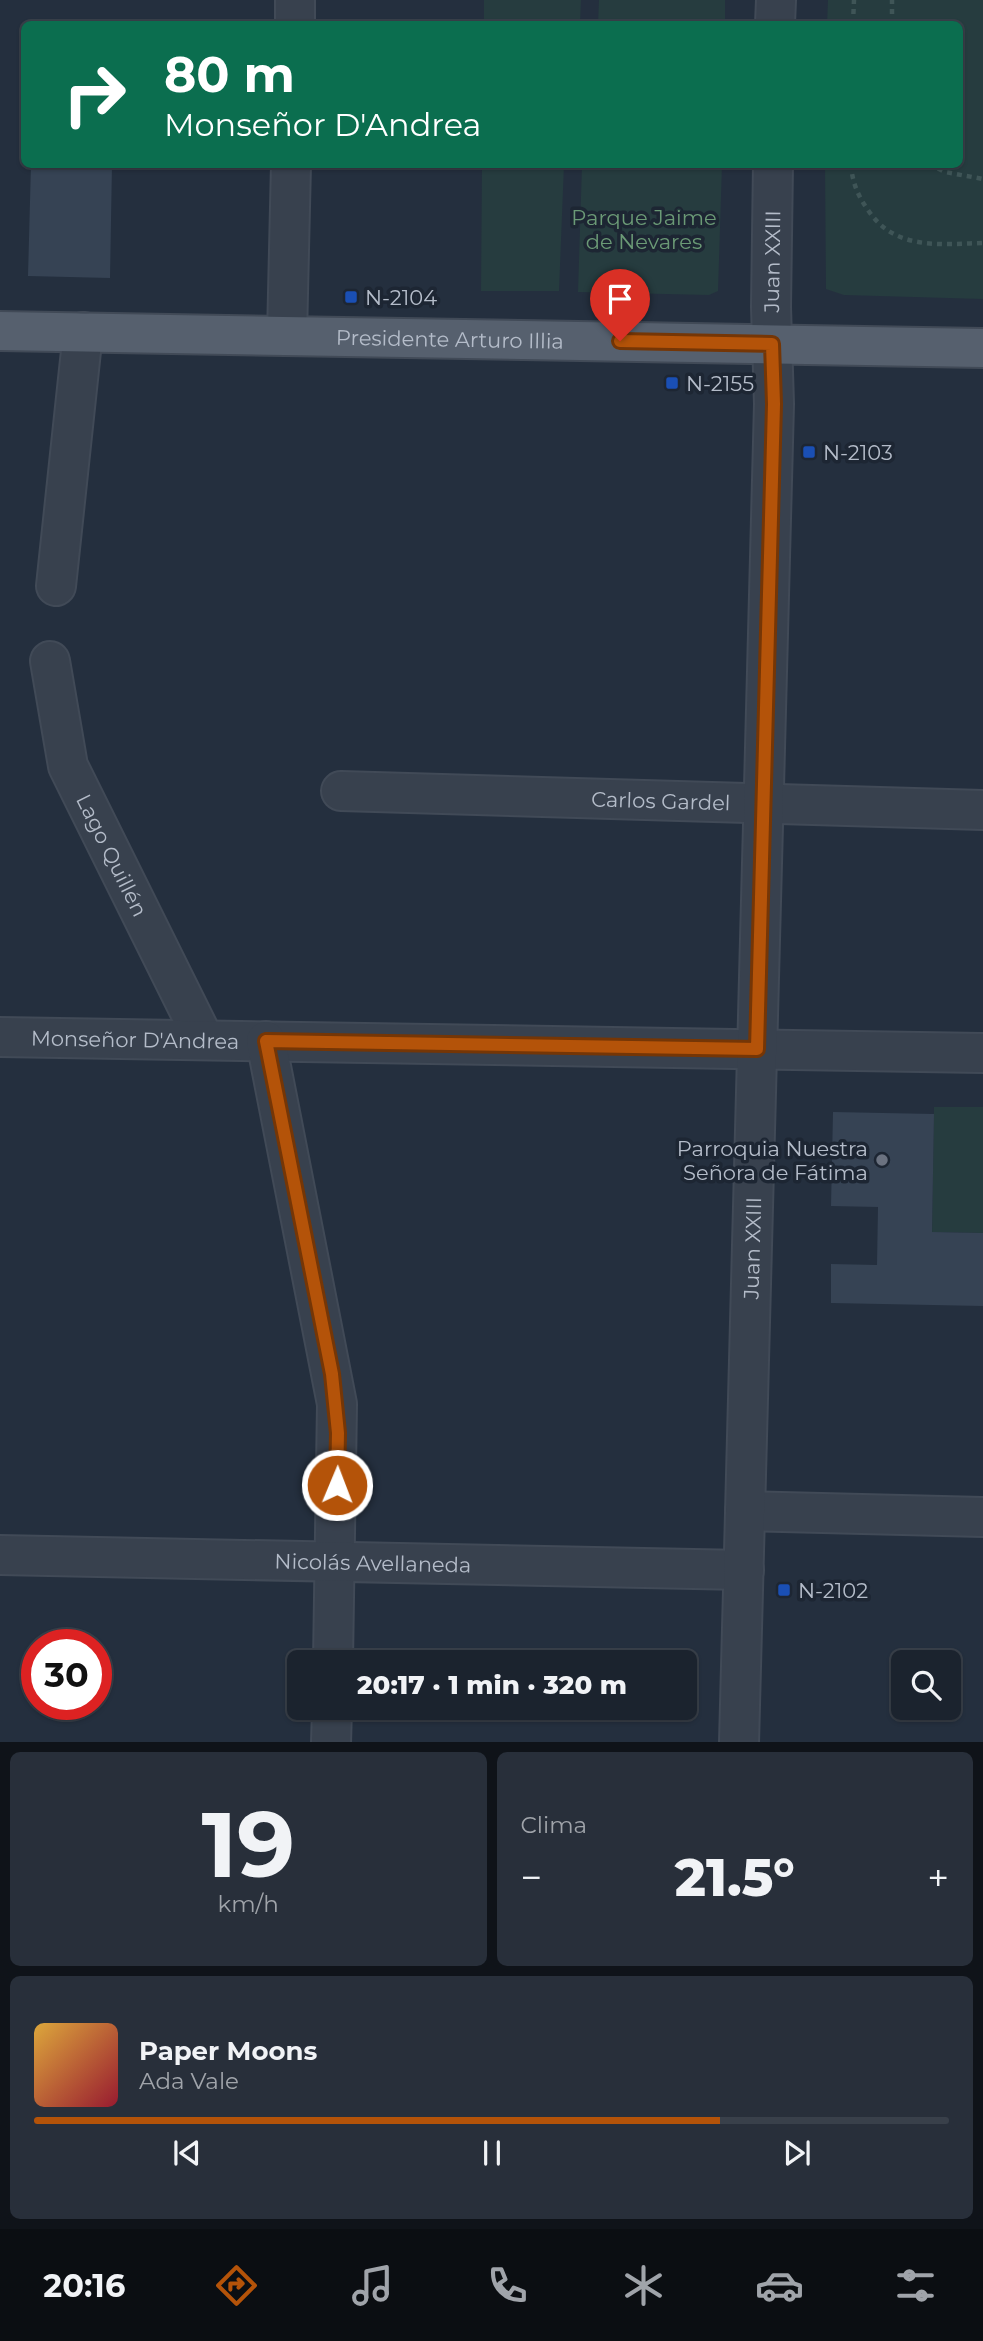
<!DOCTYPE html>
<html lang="es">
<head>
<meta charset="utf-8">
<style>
	body { margin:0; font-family:Montserrat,sans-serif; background:#282f3a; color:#f1f3f6; height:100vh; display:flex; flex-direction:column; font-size:26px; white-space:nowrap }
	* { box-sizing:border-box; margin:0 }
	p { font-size:23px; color:#a0a4aa }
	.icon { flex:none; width:38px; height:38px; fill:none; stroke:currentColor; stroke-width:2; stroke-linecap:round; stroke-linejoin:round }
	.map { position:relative; height:1742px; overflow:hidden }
	.side { display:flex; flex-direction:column; gap:10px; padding:10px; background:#0f1319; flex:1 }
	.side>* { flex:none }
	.hud { position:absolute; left:21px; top:21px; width:942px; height:147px; border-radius:10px; box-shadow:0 2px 5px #0004,0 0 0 2px #39404a; background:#0b6e4f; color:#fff; overflow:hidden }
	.buttons { position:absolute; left:891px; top:1650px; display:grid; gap:14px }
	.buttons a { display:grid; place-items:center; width:70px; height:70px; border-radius:10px; background:#1b232e; box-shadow:0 2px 5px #0004,0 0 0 2px #39404a; font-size:35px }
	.speed { position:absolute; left:21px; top:1629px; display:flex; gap:14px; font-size:35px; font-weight:700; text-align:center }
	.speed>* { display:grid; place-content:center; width:91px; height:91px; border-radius:50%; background:#1b232e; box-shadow:0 2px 5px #0004,0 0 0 2px #39404a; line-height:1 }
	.speed .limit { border:10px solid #d22; background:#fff; color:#111 }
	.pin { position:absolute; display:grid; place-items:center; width:60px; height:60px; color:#fff; margin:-72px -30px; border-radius:50% 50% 50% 0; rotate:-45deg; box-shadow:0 0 7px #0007 }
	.pin .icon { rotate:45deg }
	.me { position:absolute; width:77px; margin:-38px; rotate:1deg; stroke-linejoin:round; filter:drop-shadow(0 0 5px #0008) }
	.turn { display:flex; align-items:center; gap:24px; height:147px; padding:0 28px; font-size:32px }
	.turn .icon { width:91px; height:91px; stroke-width:2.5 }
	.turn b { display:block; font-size:49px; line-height:60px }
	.big { font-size:52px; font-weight:800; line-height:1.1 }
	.side .widget { flex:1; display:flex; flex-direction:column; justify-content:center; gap:10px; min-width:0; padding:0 24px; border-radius:10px; background:#282f3a }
	.side .dial { align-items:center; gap:0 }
	.dial b { font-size:91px; line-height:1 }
	.song { display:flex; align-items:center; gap:21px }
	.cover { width:84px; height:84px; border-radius:10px; background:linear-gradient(135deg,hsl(40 70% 55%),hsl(350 70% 35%)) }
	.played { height:7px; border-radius:4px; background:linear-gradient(90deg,#b45309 75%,#39404a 75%) }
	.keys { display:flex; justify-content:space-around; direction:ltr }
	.heat { display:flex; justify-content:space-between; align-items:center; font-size:38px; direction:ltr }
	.side .tiles { flex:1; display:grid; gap:10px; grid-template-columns:1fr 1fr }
	.widget:last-child { grid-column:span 2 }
	.trip { position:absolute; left:287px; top:1650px; width:410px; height:70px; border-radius:10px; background:#1b232e; box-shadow:0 2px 5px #0004,0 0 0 2px #39404a; font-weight:800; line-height:70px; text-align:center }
	.dock { display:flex; height:112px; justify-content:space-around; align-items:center; background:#0b0e12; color:#a0a4aa }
	.dock .icon { width:49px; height:49px }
	.dock .selected { color:#b45309 }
	.dock b { font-size:32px; color:#f1f3f6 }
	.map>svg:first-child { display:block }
</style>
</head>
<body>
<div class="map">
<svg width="983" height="1743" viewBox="0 0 983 1743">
	<rect width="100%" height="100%" fill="#242f3e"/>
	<path fill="#263c3f" d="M484 0H581L580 24H484Z
		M599 0H725V24H598Z
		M828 0H983V299L844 295 826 289 825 165 959 164V24H827Z
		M482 165H564L559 291H481Z
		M582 165H722L718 291 709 295 578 292Z
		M934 1107H983V1233L932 1232Z"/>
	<path fill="#364354" d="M31 164H112L110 278 28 276Z
		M833 1112 934 1114 932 1232 983 1233V1306L831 1303V1264L877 1265 878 1207 831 1206Z"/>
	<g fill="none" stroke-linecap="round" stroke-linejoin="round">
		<defs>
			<g id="street">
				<path d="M295 24V0"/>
				<path d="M775 24 776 0"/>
				<path d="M287 336 291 164"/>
				<path d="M56 586 83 332"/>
				<path id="s1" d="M50 661 68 766 204 1040"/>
				<path id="s2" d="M341 791 983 810"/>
				<path id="s3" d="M0 1037 983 1053"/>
				<path d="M266 1041 337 1404 333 1662"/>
				<path d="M745 1511 983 1517"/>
				<path id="s4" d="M0 1555 744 1570"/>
				<path d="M331 1743 332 1708"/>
				<path id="s5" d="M739 1743 774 404 771 307 773 164"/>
			</g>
			<g id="primary">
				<path id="s6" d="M0 331 983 348"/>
			</g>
		</defs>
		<use href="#street" stroke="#414a57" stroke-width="42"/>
		<use href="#primary" stroke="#414a57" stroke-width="42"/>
		<path stroke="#3f5557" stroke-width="4.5" stroke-dasharray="5 5" stroke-linecap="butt" d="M853 24 854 0
			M892 24V0
			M851 164C852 182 858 196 868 210 895 251 940 244 983 243
			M929 164 945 172 983 179"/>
		<use href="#street" stroke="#38414e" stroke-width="38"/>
		<use href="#primary" stroke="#56606e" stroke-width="38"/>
	</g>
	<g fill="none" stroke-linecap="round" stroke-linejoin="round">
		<defs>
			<path id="route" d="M337 1485 338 1433 332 1374 266 1041 757 1049 774 404 772 344 620 341"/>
		</defs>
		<use href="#route" stroke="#753606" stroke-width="18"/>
		<use href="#route" stroke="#b45309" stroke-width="12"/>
	</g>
	<g fill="#1a4fb4" stroke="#1d2633" stroke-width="2.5">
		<rect x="344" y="290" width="14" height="14" rx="3.5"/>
		<rect x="665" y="376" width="14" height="14" rx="3.5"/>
		<rect x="802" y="445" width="14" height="14" rx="3.5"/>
		<rect x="777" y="1583" width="14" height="14" rx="3.5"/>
	</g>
	<circle fill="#6b7280" stroke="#1d2633" stroke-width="2.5" cx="882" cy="1160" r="7"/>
	<g text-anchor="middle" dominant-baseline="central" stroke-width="7" stroke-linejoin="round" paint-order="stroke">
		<g font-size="21" fill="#6b9a76" stroke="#1d2633">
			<text x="644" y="217">Parque Jaime<tspan x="644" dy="24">de Nevares</tspan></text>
		</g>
		<g font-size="21" fill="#b4bcc9" stroke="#1d2633">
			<text stroke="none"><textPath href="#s5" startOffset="1482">Juan XXIII</textPath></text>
			<text stroke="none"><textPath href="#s6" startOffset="450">Presidente Arturo Illia</textPath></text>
			<text stroke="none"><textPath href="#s2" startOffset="320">Carlos Gardel</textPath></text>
			<text stroke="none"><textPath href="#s1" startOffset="206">Lago Quillén</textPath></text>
			<text stroke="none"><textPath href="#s3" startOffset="135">Monseñor D'Andrea</textPath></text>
			<text stroke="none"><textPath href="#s5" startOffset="495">Juan XXIII</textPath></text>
			<text stroke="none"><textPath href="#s4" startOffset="373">Nicolás Avellaneda</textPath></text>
		</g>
		<g font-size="21" fill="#b4bcc9" stroke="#1d2633" text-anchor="start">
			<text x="365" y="297">N-2104</text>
			<text x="686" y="383">N-2155</text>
			<text x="823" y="452">N-2103</text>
			<text x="868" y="1148" text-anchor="end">Parroquia Nuestra<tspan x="868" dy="24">Señora de Fátima</tspan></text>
			<text x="798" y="1590">N-2102</text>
		</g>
	</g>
</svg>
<div class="buttons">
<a><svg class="icon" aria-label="search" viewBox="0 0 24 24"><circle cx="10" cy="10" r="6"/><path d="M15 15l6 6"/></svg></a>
</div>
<div class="speed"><div class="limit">30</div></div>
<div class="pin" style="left:620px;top:341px;background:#d93025"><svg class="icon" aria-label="arrive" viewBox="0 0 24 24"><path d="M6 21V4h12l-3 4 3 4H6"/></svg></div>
<svg class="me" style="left:337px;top:1485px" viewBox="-20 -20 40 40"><circle r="17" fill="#b45309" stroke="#fff" stroke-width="3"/><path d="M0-11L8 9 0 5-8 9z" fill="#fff"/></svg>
<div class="trip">20:17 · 1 min · 320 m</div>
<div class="hud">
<div class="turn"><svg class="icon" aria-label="right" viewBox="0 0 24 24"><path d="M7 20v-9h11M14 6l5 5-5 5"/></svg><div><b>80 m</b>Monseñor D'Andrea</div></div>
</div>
</div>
<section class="side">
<div class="tiles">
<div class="widget dial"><b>19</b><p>km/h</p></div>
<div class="widget"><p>Clima</p>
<div class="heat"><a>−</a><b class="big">21.5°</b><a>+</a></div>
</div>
<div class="widget">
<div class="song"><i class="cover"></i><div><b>Paper Moons</b><p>Ada Vale</p></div></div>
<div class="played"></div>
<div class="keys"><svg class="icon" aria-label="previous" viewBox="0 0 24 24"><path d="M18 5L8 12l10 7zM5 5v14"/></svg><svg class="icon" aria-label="pause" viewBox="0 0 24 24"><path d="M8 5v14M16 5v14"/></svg><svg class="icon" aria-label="next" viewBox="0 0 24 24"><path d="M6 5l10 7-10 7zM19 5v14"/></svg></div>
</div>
</div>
</section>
<nav class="dock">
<b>20:16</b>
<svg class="icon selected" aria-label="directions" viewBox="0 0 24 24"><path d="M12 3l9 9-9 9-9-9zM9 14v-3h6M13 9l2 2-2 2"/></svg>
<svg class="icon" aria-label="music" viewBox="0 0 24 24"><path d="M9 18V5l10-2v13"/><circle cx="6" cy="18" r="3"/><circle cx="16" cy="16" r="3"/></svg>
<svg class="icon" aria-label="phone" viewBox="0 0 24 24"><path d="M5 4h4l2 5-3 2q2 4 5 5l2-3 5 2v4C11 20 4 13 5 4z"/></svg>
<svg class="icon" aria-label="climate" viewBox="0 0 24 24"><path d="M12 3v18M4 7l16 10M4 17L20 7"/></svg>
<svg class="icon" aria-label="car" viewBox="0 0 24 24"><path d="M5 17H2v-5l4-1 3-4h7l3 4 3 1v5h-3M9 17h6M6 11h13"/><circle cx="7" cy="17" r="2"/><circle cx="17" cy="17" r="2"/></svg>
<svg class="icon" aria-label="filters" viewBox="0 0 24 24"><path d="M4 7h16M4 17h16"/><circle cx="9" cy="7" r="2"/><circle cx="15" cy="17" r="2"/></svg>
</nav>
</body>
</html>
